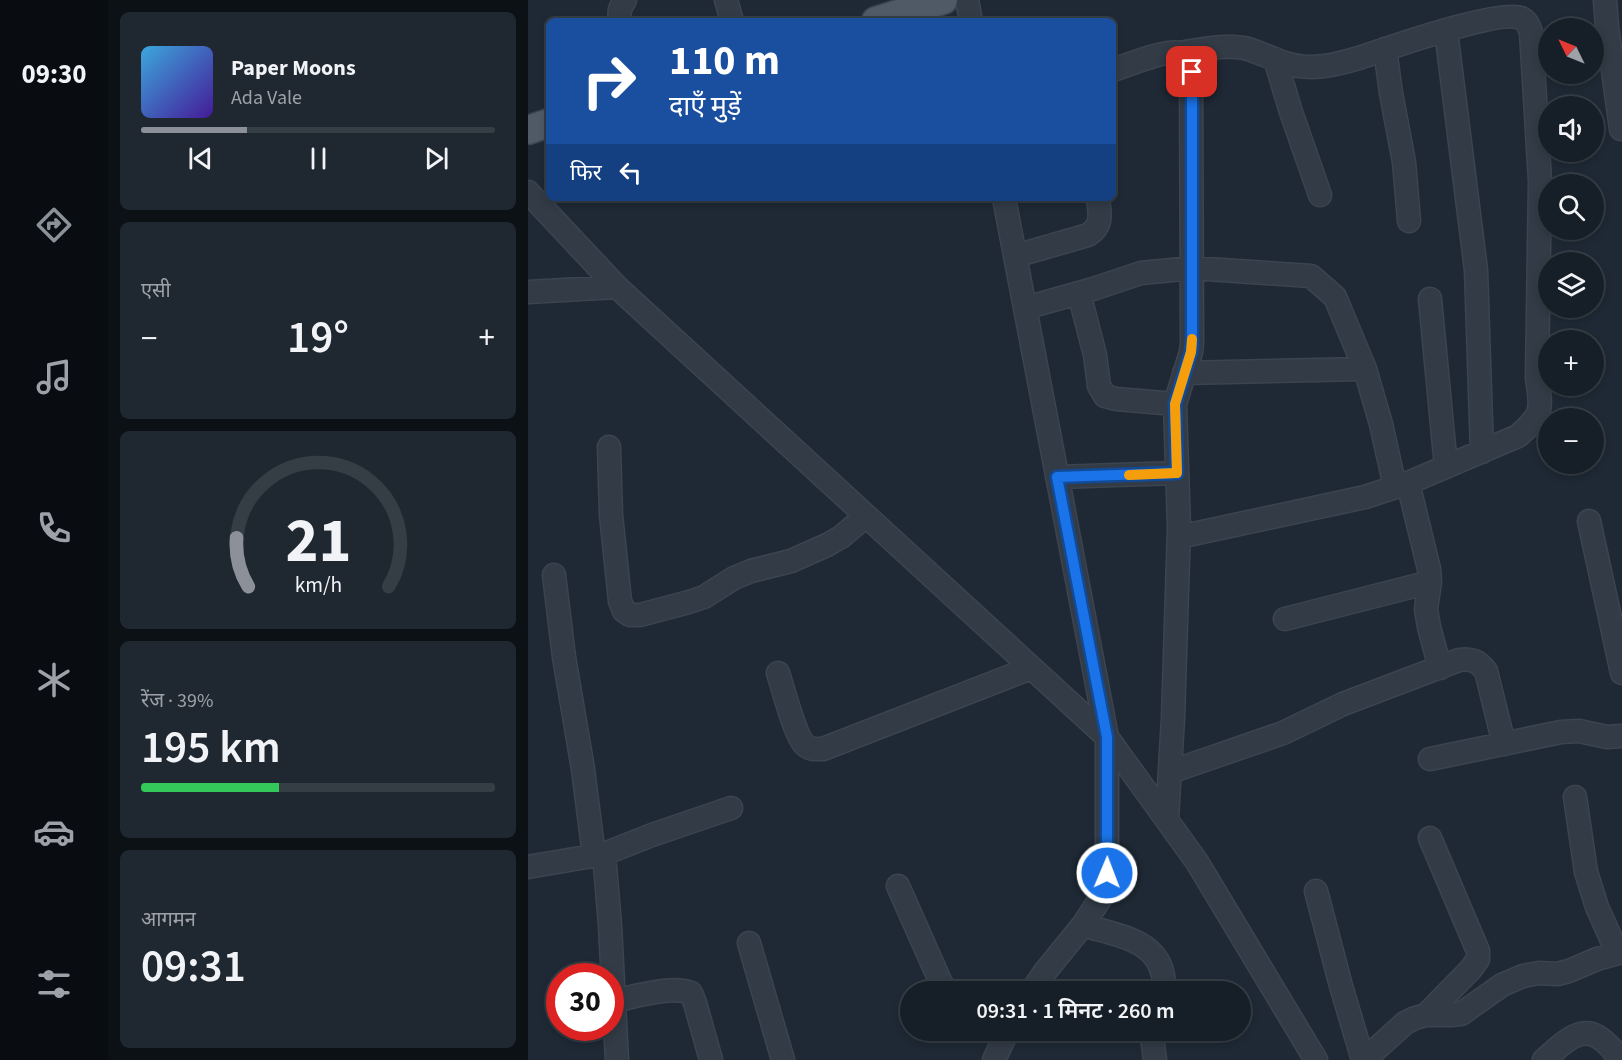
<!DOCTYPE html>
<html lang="hi">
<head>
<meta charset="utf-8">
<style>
	body { margin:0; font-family:"Source Sans 3","Noto Sans Devanagari",sans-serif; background:#1f2730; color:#f1f3f6; height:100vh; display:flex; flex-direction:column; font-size:22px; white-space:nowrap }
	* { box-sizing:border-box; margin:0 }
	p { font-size:20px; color:#9ea2a8 }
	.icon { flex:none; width:33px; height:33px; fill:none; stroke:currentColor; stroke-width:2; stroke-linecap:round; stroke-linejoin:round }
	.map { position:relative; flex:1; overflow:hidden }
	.sheet { display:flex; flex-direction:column; gap:12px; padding:12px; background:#0c1116; width:420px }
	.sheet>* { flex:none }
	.hud { position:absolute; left:18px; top:18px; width:570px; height:183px; border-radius:9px; box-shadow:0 3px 9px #0003,0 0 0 2px #353d45; background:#1a4fa0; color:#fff; overflow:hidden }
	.needle { width:39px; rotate:313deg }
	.controls { position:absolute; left:1010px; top:18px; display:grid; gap:12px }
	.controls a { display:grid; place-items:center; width:66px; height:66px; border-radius:50%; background:#161f28; box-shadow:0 3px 9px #0003,0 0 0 2px #353d45; font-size:30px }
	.speed { position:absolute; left:18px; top:963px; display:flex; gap:12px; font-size:30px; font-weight:700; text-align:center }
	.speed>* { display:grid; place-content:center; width:78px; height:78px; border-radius:50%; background:#161f28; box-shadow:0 3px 9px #0003,0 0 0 2px #353d45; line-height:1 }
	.speed .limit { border:9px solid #d22; background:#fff; color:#111 }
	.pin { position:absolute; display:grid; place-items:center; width:51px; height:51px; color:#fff; margin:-26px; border-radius:12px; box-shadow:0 3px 9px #0006 }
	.me { position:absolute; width:66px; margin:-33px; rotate:1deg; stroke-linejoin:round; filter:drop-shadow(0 0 4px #0008) }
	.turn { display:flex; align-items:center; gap:21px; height:126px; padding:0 24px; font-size:27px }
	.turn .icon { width:78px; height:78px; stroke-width:2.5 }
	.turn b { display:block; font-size:42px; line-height:51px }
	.then { display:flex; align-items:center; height:57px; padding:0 24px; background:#0003; gap:12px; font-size:22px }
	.big { font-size:45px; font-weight:600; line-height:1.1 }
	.sheet .widget { flex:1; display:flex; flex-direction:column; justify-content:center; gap:9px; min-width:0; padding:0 21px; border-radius:9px; background:#1f2730 }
	.sheet .dial { align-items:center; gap:0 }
	.dial svg { height:156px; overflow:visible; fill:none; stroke:#353d45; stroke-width:7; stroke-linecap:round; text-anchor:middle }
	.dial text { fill:#f1f3f6; stroke:none }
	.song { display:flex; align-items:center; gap:18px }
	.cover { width:72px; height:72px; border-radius:9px; background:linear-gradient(135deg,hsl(200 70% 55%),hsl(260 70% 35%)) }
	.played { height:6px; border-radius:3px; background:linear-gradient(90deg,#8c9099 30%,#353d45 30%) }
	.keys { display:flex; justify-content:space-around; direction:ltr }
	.heat { display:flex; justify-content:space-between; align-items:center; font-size:33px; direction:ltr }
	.charge { height:9px; border-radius:4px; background:linear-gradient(90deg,#34c759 39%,#353d45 0) }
	.trip { position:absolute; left:372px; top:981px; width:351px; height:60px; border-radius:30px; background:#161f28; box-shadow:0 3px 9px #0003,0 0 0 2px #353d45; font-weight:600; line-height:60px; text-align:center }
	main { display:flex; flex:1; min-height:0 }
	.menu { display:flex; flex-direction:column; width:108px; justify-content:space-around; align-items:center; background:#090c10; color:#9ea2a8 }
	.menu .icon { width:42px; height:42px }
	.menu .active { color:#8c9099 }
	.menu b { font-size:27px; color:#f1f3f6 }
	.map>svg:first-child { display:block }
</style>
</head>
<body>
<main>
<nav class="menu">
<b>09:30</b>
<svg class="icon active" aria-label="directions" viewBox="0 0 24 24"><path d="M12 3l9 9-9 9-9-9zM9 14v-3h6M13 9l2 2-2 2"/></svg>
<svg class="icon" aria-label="music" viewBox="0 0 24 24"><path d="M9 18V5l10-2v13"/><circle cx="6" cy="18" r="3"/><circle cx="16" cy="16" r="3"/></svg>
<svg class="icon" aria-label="phone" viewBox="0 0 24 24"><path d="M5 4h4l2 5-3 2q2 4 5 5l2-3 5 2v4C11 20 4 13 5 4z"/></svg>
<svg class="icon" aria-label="climate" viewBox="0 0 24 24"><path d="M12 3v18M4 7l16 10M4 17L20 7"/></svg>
<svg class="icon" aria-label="car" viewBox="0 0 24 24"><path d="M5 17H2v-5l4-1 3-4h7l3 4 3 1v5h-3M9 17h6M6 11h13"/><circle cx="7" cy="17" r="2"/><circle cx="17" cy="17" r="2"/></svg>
<svg class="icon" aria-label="filters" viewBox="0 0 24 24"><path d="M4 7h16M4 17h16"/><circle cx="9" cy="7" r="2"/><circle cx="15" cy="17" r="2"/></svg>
</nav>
<section class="sheet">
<div class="widget">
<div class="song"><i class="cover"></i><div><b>Paper Moons</b><p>Ada Vale</p></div></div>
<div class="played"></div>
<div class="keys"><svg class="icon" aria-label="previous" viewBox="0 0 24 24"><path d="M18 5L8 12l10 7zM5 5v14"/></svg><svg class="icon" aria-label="pause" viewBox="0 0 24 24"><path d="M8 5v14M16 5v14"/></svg><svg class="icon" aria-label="next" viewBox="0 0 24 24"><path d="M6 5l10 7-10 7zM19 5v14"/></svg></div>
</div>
<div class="widget"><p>एसी</p>
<div class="heat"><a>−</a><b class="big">19°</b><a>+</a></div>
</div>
<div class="widget dial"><svg viewBox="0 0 100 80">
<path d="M14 69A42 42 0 1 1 86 69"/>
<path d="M14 69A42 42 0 0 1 8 44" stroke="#8c9099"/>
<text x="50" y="56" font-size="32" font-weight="700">21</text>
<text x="50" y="72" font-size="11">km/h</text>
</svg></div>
<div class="widget"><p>रेंज · 39%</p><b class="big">195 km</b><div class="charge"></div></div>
<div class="widget"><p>आगमन</p><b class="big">09:31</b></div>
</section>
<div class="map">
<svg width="1094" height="1060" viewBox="0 0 1094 1060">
	<rect width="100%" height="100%" fill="#1e2935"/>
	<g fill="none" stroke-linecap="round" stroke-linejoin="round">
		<defs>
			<path id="minor" d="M198 0 204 21
				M439 0 443 21
				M1077 0 1079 27 1093 129
				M91 21 92 9 97 0
				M918 31 948 270 954 452
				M857 49 863 93 876 162 881 221
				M747 59 763 112 792 195
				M585 70C600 65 638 49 652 53 658 54 660 58 663 62L664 343 663 352 647 404 651 528 645 718 639 819
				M0 192 89 287 579 737 669 862 788 1060
				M476 198 579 737V873L572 899 555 925 516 973 503 992
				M487 256 560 235C575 226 572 214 570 198
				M0 292 89 287
				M551 293 567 355 571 386 577 396 588 399 647 404
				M902 299 918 467
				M497 308 565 289 613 273 664 268 783 276 807 297 837 369 853 424 867 487
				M656 373 837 369
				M81 447 83 515 92 601 96 611 102 615H112L161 602 176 597 206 578 223 571 263 561 299 545 313 537 338 516
				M529 477 649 473
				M880 483 901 569 902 582 898 609 901 627 912 668
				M1061 521 1094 673
				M651 537 837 497 880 483 990 436C1015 414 1014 410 1009 378L1012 181 1003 32C1001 26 999 21 993 18 972 9 861 48 834 57 808 65 781 72 754 62 742 58 729 51 716 48 695 44 673 50 652 53
				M26 575 36 657 55 769 66 856
				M757 619 902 582
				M250 673C255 688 267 736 277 745 282 750 288 749 295 749L503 668
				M902 759 1033 732 1051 731 1079 737 1094 736
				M642 772 755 733 815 704 931 660C944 658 950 661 958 671L976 744
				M1047 797 1058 872 1069 907 1089 952
				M76 854 82 925 89 1060
				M0 867 76 854 124 835 203 808
				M370 886 413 983 419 992
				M788 891 813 986 835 1060
				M555 925C593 937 639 940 636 992
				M221 943 255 1060
				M85 1001C106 997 144 985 163 993L167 1003 183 1060
				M898 1015 943 969 950 959V951L902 838
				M623 1030 627 1060
				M466 1060 480 1030
				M836 1060 877 1023 887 1018 898 1015H922L933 1014 974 985 995 976 1011 973 1029 974 1041 971 1069 959 1094 952
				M1016 1060C1031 1047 1053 1022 1073 1039 1081 1044 1087 1053 1093 1060"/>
			<path id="major" d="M348 21 415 0
				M0 130 21 123"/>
		</defs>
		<use href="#minor" stroke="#3b444f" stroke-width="25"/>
		<use href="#major" stroke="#3b444f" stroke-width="31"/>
		<use href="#minor" stroke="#323b46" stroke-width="22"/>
		<use href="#major" stroke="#4f5a66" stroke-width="28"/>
	</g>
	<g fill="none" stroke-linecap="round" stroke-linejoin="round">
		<defs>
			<path id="route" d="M579 873V737L529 477 649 473 647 404 663 352 664 343V72"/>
		</defs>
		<use href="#route" stroke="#114b97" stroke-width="15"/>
		<use href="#route" stroke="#1a73e8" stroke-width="10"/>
		<path stroke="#f59e0b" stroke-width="10" d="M601 475 649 473 647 404 663 352 664 339"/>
	</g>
</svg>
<div class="controls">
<a><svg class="needle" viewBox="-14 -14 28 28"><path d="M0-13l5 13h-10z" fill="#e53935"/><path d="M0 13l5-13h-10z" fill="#9ea2a8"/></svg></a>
<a><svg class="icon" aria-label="sound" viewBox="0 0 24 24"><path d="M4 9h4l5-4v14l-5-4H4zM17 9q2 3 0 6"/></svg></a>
<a><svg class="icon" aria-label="search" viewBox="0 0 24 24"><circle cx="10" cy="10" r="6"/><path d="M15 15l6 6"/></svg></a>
<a><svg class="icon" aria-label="layers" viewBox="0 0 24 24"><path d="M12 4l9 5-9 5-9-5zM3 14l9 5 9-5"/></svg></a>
<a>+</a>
<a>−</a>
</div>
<div class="speed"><div class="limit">30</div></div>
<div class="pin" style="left:664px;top:72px;background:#d93025"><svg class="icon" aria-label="arrive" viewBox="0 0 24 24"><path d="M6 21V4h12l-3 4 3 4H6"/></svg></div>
<svg class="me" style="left:579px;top:873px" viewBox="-20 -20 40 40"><circle r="17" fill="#1a73e8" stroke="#fff" stroke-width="3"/><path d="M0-11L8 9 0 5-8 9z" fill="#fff"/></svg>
<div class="trip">09:31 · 1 मिनट · 260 m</div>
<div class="hud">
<div class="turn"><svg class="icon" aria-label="right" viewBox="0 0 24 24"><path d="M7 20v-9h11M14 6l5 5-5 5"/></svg><div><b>110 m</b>दाएँ मुड़ें</div></div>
<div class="then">फिर<svg class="icon" aria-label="left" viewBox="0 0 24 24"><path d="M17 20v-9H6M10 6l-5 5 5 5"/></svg></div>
</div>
</div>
</main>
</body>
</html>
